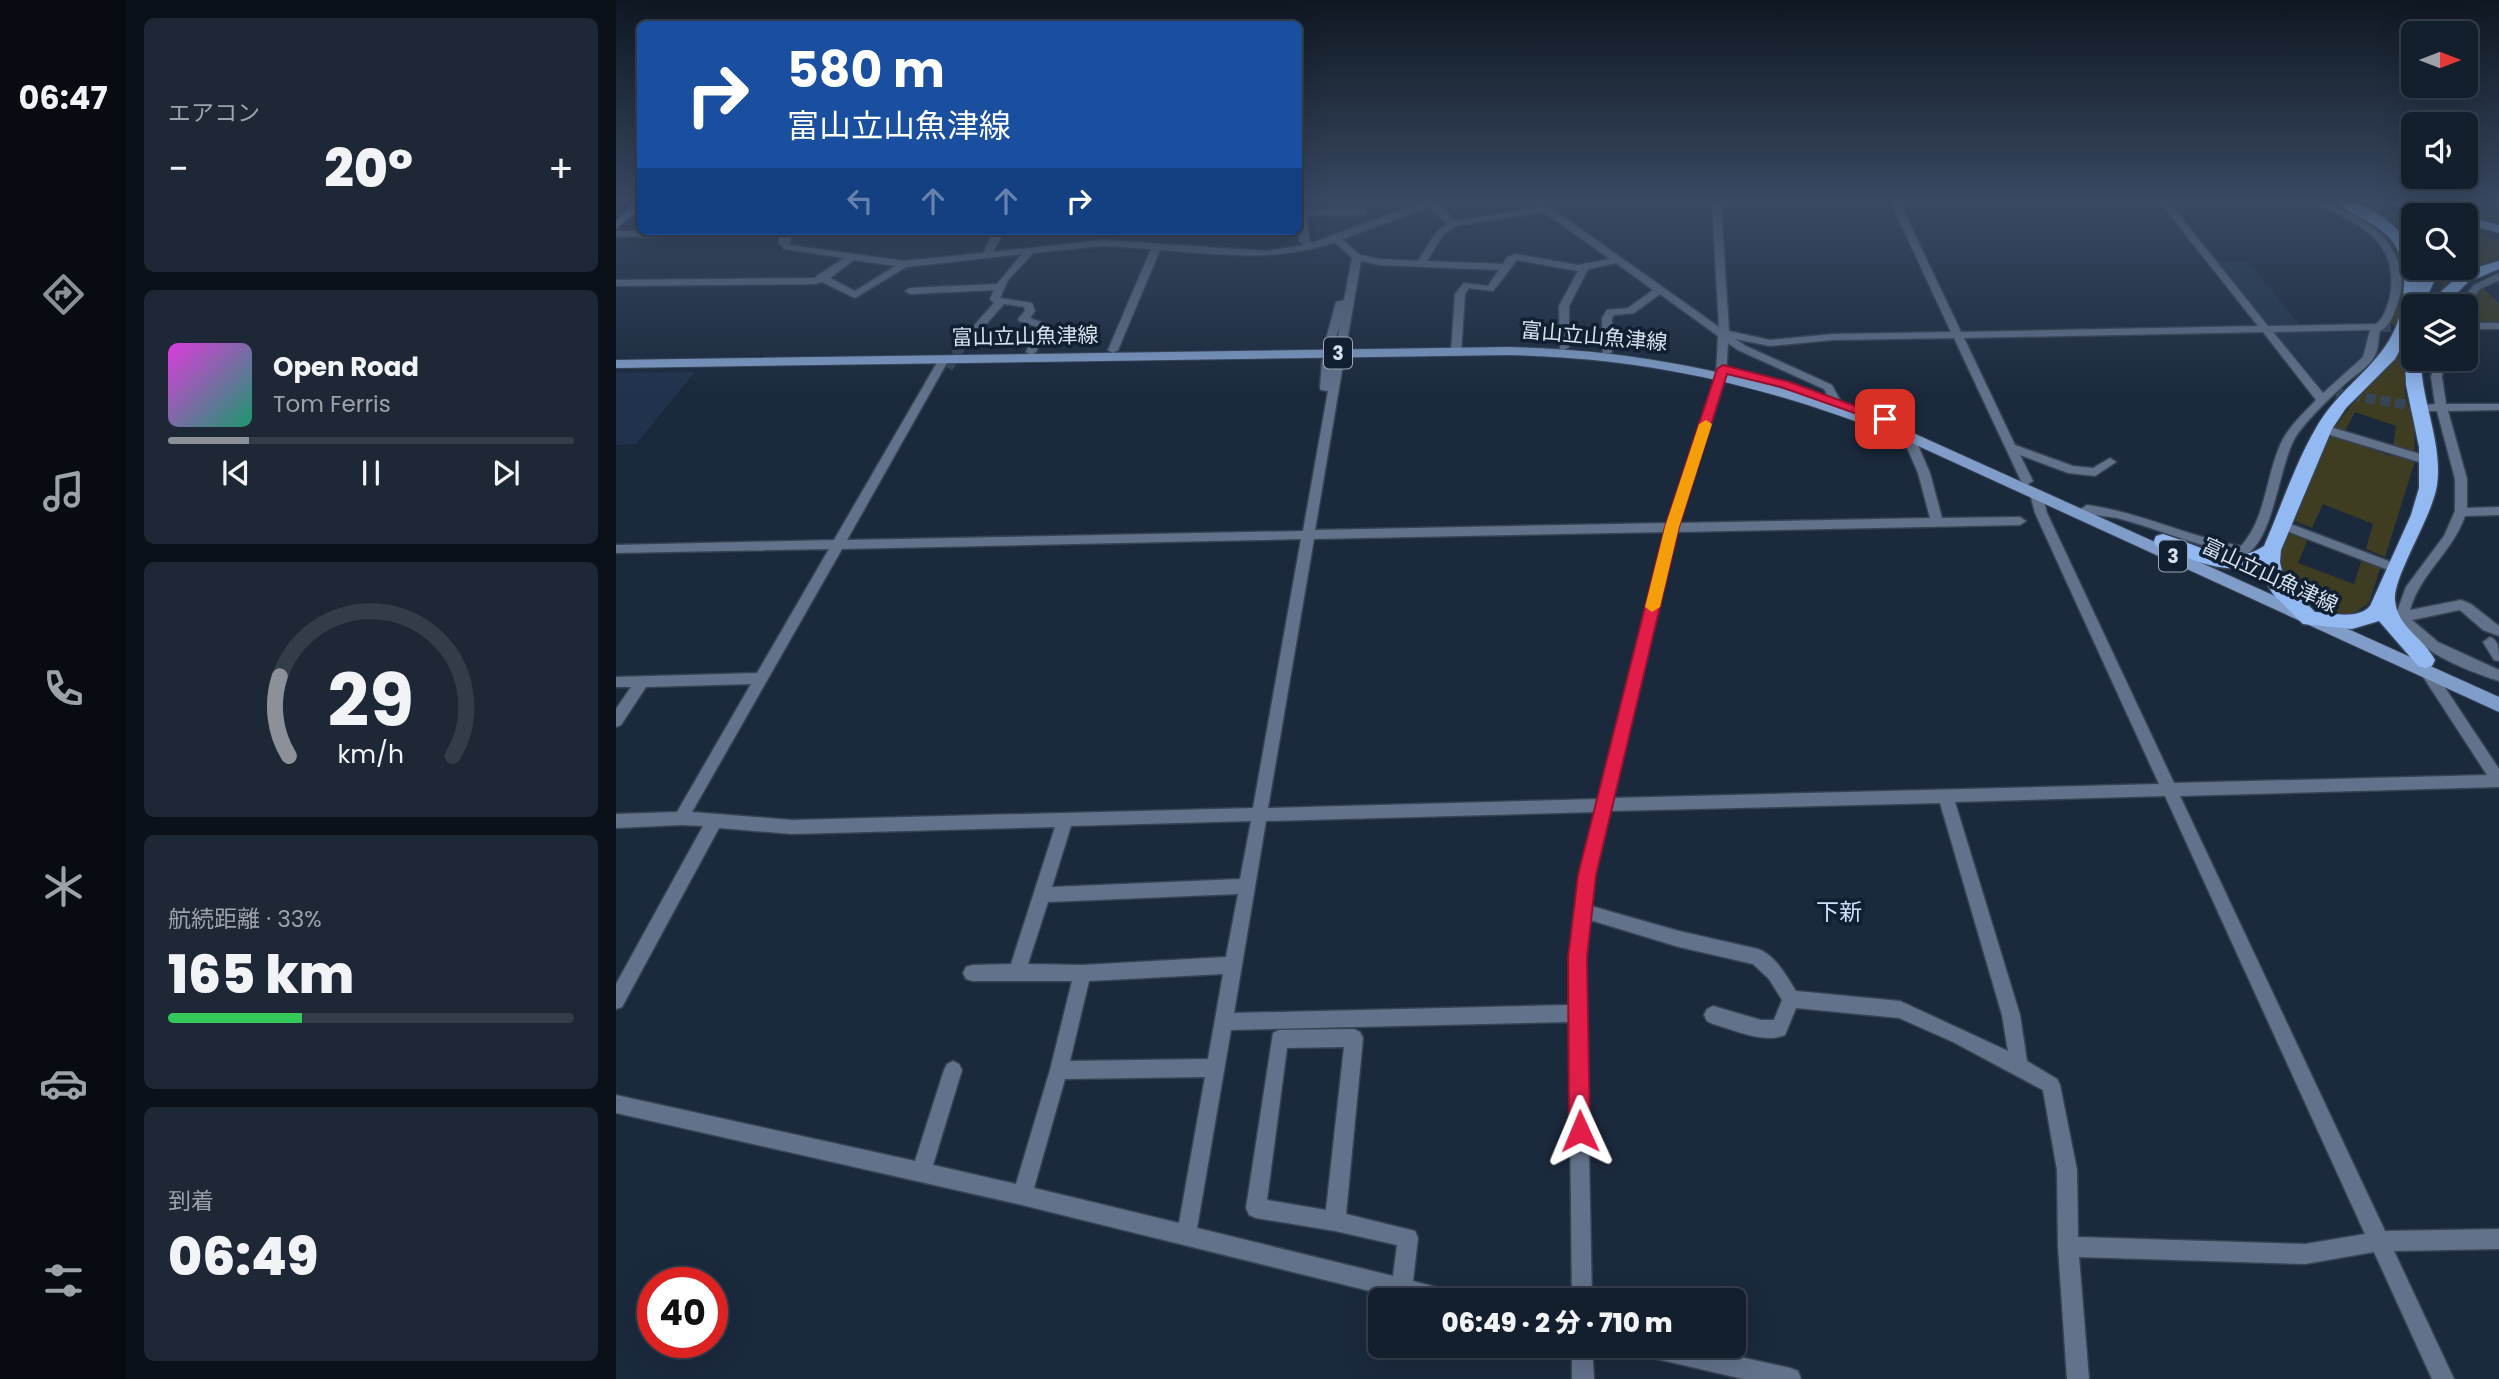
<!DOCTYPE html>
<html lang="ja">
<head>
<meta charset="utf-8">
<style>
	body { margin:0; font-family:Poppins,"Noto Sans JP",sans-serif; background:#1d2736; color:#f1f3f6; height:100vh; display:flex; flex-direction:column; font-size:26px; white-space:nowrap }
	* { box-sizing:border-box; margin:0 }
	p { font-size:23px; color:#9da2aa }
	.icon { flex:none; width:38px; height:38px; fill:none; stroke:currentColor; stroke-width:2; stroke-linecap:round; stroke-linejoin:round }
	.map { position:relative; flex:1; overflow:hidden }
	.sheet { display:flex; flex-direction:column; gap:18px; padding:18px; background:#0b1119; width:490px }
	.sheet>* { flex:none }
	.top-card { position:absolute; left:21px; top:21px; width:665px; height:214px; border-radius:10px; box-shadow:0 7px 28px #0002,0 0 0 2px #333d4a; background:#1a4fa0; color:#fff; overflow:hidden }
	.needle { width:46px; rotate:90deg }
	.tools { position:absolute; left:1785px; top:21px; display:grid; gap:14px }
	.tools a { display:grid; place-items:center; width:77px; height:77px; border-radius:10px; background:#141f2e; box-shadow:0 7px 28px #0002,0 0 0 2px #333d4a; font-size:35px }
	.speed { position:absolute; left:21px; top:1267px; display:flex; gap:14px; font-size:35px; font-weight:700; text-align:center }
	.speed>* { display:grid; place-content:center; width:91px; height:91px; border-radius:50%; background:#141f2e; box-shadow:0 7px 28px #0002,0 0 0 2px #333d4a; line-height:1 }
	.speed .limit { border:10px solid #d22; background:#fff; color:#111 }
	.pin { position:absolute; display:grid; place-items:center; width:60px; height:60px; color:#fff; margin:-30px; border-radius:14px; box-shadow:0 4px 10px #0006 }
	.me { position:absolute; width:77px; margin:-38px; rotate:359deg; stroke-linejoin:round; filter:drop-shadow(0 0 5px #0008) }
	.turn { display:flex; align-items:center; gap:24px; height:147px; padding:0 35px; font-size:32px }
	.turn .icon { width:91px; height:91px; stroke-width:2.5 }
	.turn b { display:block; font-size:49px; line-height:60px }
	.lanes { display:flex; align-items:center; height:66px; padding:0 35px; background:#0003; justify-content:center; gap:35px; direction:ltr }
	.lanes .off { opacity:.35 }
	.big { font-size:52px; font-weight:800; line-height:1.1 }
	.sheet .widget { flex:1; display:flex; flex-direction:column; justify-content:center; gap:10px; min-width:0; padding:0 24px; border-radius:10px; background:#1d2736 }
	.sheet .dial { align-items:center; gap:0 }
	.dial svg { height:182px; overflow:visible; fill:none; stroke:#333d4a; stroke-width:7; stroke-linecap:round; text-anchor:middle }
	.dial text { fill:#f1f3f6; stroke:none }
	.song { display:flex; align-items:center; gap:21px }
	.cover { width:84px; height:84px; border-radius:10px; background:linear-gradient(135deg,hsl(300 70% 55%),hsl(160 70% 35%)) }
	.played { height:7px; border-radius:4px; background:linear-gradient(90deg,#8c9099 20%,#333d4a 20%) }
	.keys { display:flex; justify-content:space-around; direction:ltr }
	.heat { display:flex; justify-content:space-between; align-items:center; font-size:38px; direction:ltr }
	.charge { height:10px; border-radius:5px; background:linear-gradient(90deg,#34c759 33%,#333d4a 0) }
	.trip { position:absolute; left:752px; top:1288px; width:378px; height:70px; border-radius:10px; background:#141f2e; box-shadow:0 7px 28px #0002,0 0 0 2px #333d4a; font-weight:800; line-height:70px; text-align:center }
	main { display:flex; flex:1; min-height:0 }
	.tab-bar { display:flex; flex-direction:column; width:126px; justify-content:space-around; align-items:center; background:#080c12; color:#9da2aa }
	.tab-bar .icon { width:49px; height:49px }
	.tab-bar .current { color:#8c9099 }
	.tab-bar b { font-size:32px; color:#f1f3f6 }
	.map>svg:first-child { display:block }
</style>
</head>
<body>
<main>
<nav class="tab-bar">
<b>06:47</b>
<svg class="icon current" aria-label="directions" viewBox="0 0 24 24"><path d="M12 3l9 9-9 9-9-9zM9 14v-3h6M13 9l2 2-2 2"/></svg>
<svg class="icon" aria-label="music" viewBox="0 0 24 24"><path d="M9 18V5l10-2v13"/><circle cx="6" cy="18" r="3"/><circle cx="16" cy="16" r="3"/></svg>
<svg class="icon" aria-label="phone" viewBox="0 0 24 24"><path d="M5 4h4l2 5-3 2q2 4 5 5l2-3 5 2v4C11 20 4 13 5 4z"/></svg>
<svg class="icon" aria-label="climate" viewBox="0 0 24 24"><path d="M12 3v18M4 7l16 10M4 17L20 7"/></svg>
<svg class="icon" aria-label="car" viewBox="0 0 24 24"><path d="M5 17H2v-5l4-1 3-4h7l3 4 3 1v5h-3M9 17h6M6 11h13"/><circle cx="7" cy="17" r="2"/><circle cx="17" cy="17" r="2"/></svg>
<svg class="icon" aria-label="filters" viewBox="0 0 24 24"><path d="M4 7h16M4 17h16"/><circle cx="9" cy="7" r="2"/><circle cx="15" cy="17" r="2"/></svg>
</nav>
<section class="sheet">
<div class="widget"><p>エアコン</p>
<div class="heat"><a>−</a><b class="big">20°</b><a>+</a></div>
</div>
<div class="widget">
<div class="song"><i class="cover"></i><div><b>Open Road</b><p>Tom Ferris</p></div></div>
<div class="played"></div>
<div class="keys"><svg class="icon" aria-label="previous" viewBox="0 0 24 24"><path d="M18 5L8 12l10 7zM5 5v14"/></svg><svg class="icon" aria-label="pause" viewBox="0 0 24 24"><path d="M8 5v14M16 5v14"/></svg><svg class="icon" aria-label="next" viewBox="0 0 24 24"><path d="M6 5l10 7-10 7zM19 5v14"/></svg></div>
</div>
<div class="widget dial"><svg viewBox="0 0 100 80">
<path d="M14 69A42 42 0 1 1 86 69"/>
<path d="M14 69A42 42 0 0 1 10 34" stroke="#8c9099"/>
<text x="50" y="56" font-size="32" font-weight="700">29</text>
<text x="50" y="72" font-size="11">km/h</text>
</svg></div>
<div class="widget"><p>航続距離 · 33%</p><b class="big">165 km</b><div class="charge"></div></div>
<div class="widget"><p>到着</p><b class="big">06:49</b></div>
</section>
<div class="map">
<svg width="1883" height="1379" viewBox="0 0 1883 1379">
	<rect width="100%" height="100%" fill="#1b293d"/>
	<path fill="#21334c" d="M1599 262H1632L1690 332 1756 333 1751 354 1705 395Z
		M79 372 20 444 0 445V373Z"/>
	<path fill="#3f3d21" d="M1704 201C1763 201 1813 272 1779 325L1773 323 1783 289 1770 244 1715 205Z
		M1731 201 1797 217V259L1791 245Z
		M1858 201H1883V225L1855 218Z
		M1850 231 1883 240V262L1852 271 1824 290 1833 268H1850Z
		M1866 287 1883 303V322L1850 324C1850 307 1853 299 1866 287Z
		M1787 348 1789 393 1798 427 1799 453 1777 447 1780 426 1739 412 1728 433 1719 428C1737 398 1766 376 1787 348Z
		M1713 434 1775 456 1776 454 1799 461 1769 557 1750 549 1757 524 1707 504 1696 528 1679 521Z
		M1672 532 1692 539 1682 563 1738 584 1746 559 1765 566 1753 603 1732 617 1671 589 1658 557Z"/>
	<g fill="none" stroke-linecap="round" stroke-linejoin="round">
		<path stroke="#374558" stroke-width="10" stroke-dasharray="10 5" stroke-linecap="butt" d="M1765 327 1797 326
			M332 368 345 346
			M1720 393 1804 407"/>
		<path stroke="#374558" stroke-width="12" stroke-dasharray="12 6" stroke-linecap="butt" d="M1794 405 1810 408"/>
		<defs>
			<path id="minor" d="M809 201H827L822 204 839 221 922 207 915 201H925L1103 327 1096 206 1067 201H1199L1195 204 1105 206 1113 331 1154 340 1217 334 1335 332 1274 201H1283L1345 332 1642 326 1543 201H1552L1652 326 1760 324C1769 317 1774 300 1775 289 1779 247 1753 229 1719 213 1710 209 1701 206 1694 201 1709 201 1721 207 1735 214 1771 231 1796 264 1781 305 1777 316 1774 326 1764 331 1762 338 1763 346 1760 353 1755 366 1740 374 1730 383 1714 398 1690 420 1679 438 1663 465 1657 544 1628 555 1584 548 1544 529 1501 518 1490 516 1473 516 1465 509L1471 505C1524 512 1572 537 1625 546 1650 519 1650 475 1665 443 1673 426 1688 413 1700 400L1647 332 1348 338 1399 445 1457 466 1477 468 1494 458 1500 462 1479 476 1452 473 1404 455 1417 481 1411 485 1405 481 1338 338 1217 340 1154 346 1119 339 1130 346 1216 385 1224 400 1219 403 1215 402 1208 389 1122 350 1112 343 1110 376 1063 523 1314 518 1302 473 1282 427 1288 423 1294 427 1314 473 1326 518 1404 517 1410 521 1404 525 1061 532 997 798 1543 784 1419 513 1414 494 1420 490 1426 494 1431 513 1558 783 1871 775 1804 672 1806 668H1816L1883 769V787L1564 796 1769 1231 1883 1229V1249L1778 1251 1838 1379H1816L1758 1252 1689 1264 1463 1257 1473 1379H1451L1442 1247 1441 1170 1427 1090 1337 1042 1283 1018 1180 1008 1169 1035C1147 1044 1119 1030 1097 1024L1091 1021 1088 1015 1091 1009 1097 1006 1145 1020H1158L1166 1000 1153 979 1137 964 1063 947 974 920 969 958 976 1300H956L953 1022 615 1030 581 1228 777 1276 781 1245 719 1231 640 1218 633 1215 630 1208 657 1033 663 1030 738 1029 744 1032 747 1038 730 1214 799 1231 802 1238 797 1281 842 1293 845 1300 786 1299 406 1205 0 1113V1095L299 1161 328 1070 331 1064 337 1061 343 1064 346 1070 317 1165 400 1184 434 1070 456 981H356L350 979 347 973 350 967 356 965 395 964 439 827 176 834 103 828 6 1007 0 1009V984L87 826 65 825 0 828V814L61 812 135 684 30 687 5 725 0 727V709L15 687H0V677L141 673 213 549 0 553V545L218 540 322 361 327 358 332 361 231 540 687 531 712 391 705 390 704 388 706 361 707 359H715L716 371 719 353 724 350 729 353 699 530 1051 523 1100 376 1102 336 1044 294 1018 313 998 315 996 318V351L995 353H987L986 318 991 310 1012 308 1037 290 1000 263 972 269 953 306V347L948 350 944 349 943 306 962 271 901 260 877 291 853 288 849 294 845 352 840 355 835 352 839 294 848 283 872 286 883 270 764 265 745 261 730 347 725 350 720 347 724 325 719 341 715 342 710 339 720 302 728 300 736 258 719 242C659 263 605 254 544 250L502 350 497 353 492 350 535 249 487 246 417 253 392 280 384 298 416 303 419 311 414 318 433 325 420 352 415 355 410 352 422 327 403 321 402 319 409 311 408 307 388 304 349 348H341L340 346 378 303 374 299 378 290 294 294 289 291 294 288 381 284 406 254 290 267 239 298 206 282 199 284 0 286V280L198 278 228 258 168 249 163 243 164 231H174V245L288 261 367 253 378 231H388L377 252 487 240 651 251 688 245 683 241V211L748 209 752 212 748 215 691 216 693 240 696 243ZM814 207 831 224 821 231 802 261 764 259 744 255 726 239ZM928 212 994 259 962 265 900 254 891 257 887 264 811 261 827 235 840 226ZM238 260 279 266 239 291 214 278ZM1754 330 1747 357 1707 393 1657 332ZM1049 532 982 799 652 808 698 539ZM685 539 637 808 176 820 76 812 226 549ZM1549 796 1749 1234 1689 1244 1462 1237 1461 1170 1444 1085 1441 1079 1411 1061 1404 1015 1339 802ZM1324 803 1386 1015 1392 1051 1284 1001 1180 991C1170 975 1160 956 1142 949L1063 931 975 906 979 875 994 811ZM979 812C962 879 952 935 953 1005L618 1013 650 821ZM635 821 624 879 436 887 455 826ZM622 894 610 957 466 965 412 964 432 902ZM607 974 592 1059 454 1061 473 981ZM728 1047 710 1210 651 1200 671 1048ZM589 1077 563 1223 418 1188 449 1079Z
				M0 231H163L158 234 0 237Z
				M1883 273V280L1864 289 1850 308 1841 306 1858 285Z
				M1850 323H1883V329H1850Z
				M1819 359H1829L1826 377 1830 404H1883V410L1832 411 1851 479V508L1883 507V515L1849 516C1837 551 1804 574 1794 610L1845 600 1855 604 1883 626V636L1867 630 1844 610 1796 620 1822 642 1883 670V681C1846 669 1801 651 1779 617L1790 587 1828 536 1839 511V479L1821 411H1810L1804 408 1810 405 1819 404 1815 377Z
				M1708 425 1817 458 1819 461 1813 465 1704 432 1702 429Z
				M1667 521 1783 565 1785 568 1779 573 1775 571 1663 528 1661 525Z
				M1874 637C1883 640 1883 651 1883 661L1878 660 1867 642Z
				M956 1346H976L978 1379H956Z
				M1018 1346H1074L1174 1368 1182 1371 1185 1379H1127L1028 1356 1021 1353Z"/>
			<path id="major" d="M19 201H24V209L0 229V220Z
				M893 347C1038 350 1163 381 1297 433L1883 697V712L1287 439C1154 387 1037 358 893 355L0 368V360Z"/>
			<path id="highway" d="M1719 201C1754 201 1797 230 1797 268H1801L1803 283 1810 268H1824L1807 306H1797V325L1779 359 1730 408 1716 429 1665 550 1664 562 1668 580 1699 612C1716 613 1742 620 1754 606L1795 515 1803 488V447L1790 385 1789 359 1791 356 1797 354V359H1805C1805 401 1827 443 1821 485 1816 518 1777 576 1779 600 1781 627 1807 637 1819 660L1816 666 1809 668 1802 666 1763 621 1736 629 1687 624 1657 594 1649 581 1645 565C1608 576 1574 559 1540 546L1538 541 1540 536 1547 534C1581 544 1615 568 1648 546 1665 507 1679 464 1700 428 1732 373 1786 359 1788 286 1789 272 1786 257 1779 245 1764 222 1737 218 1719 201Z
				M1766 201H1788L1829 212 1831 215H1810Z
				M1836 201H1849L1845 215H1831Z
				M1850 216 1883 225V233L1850 224Z
				M1883 261V269L1852 282 1828 306H1813C1831 281 1853 268 1883 261Z"/>
		</defs>
		<use href="#minor" stroke="#374354" stroke-width="3"/>
		<use href="#major" stroke="#374354" stroke-width="2"/>
		<use href="#highway" stroke="#374354" stroke-width="3"/>
		<use href="#minor" fill="#62728a" fill-rule="evenodd"/>
		<use href="#major" fill="#7f9dc8" fill-rule="evenodd"/>
		<use href="#highway" fill="#92b9f2" fill-rule="evenodd"/>
	</g>
	<linearGradient id="sky" x2="0" y2="1"><stop stop-color="#0f1722"/><stop offset="0.51" stop-color="#394962"/><stop offset="1" stop-color="#394962" stop-opacity="0"/></linearGradient>
	<rect width="1883" height="394" fill="url(#sky)"/>
	<path fill="#e11d48" stroke="#92132f" stroke-width="2" d="M1107 365 1174 382 1275 419 1269 423 1264 422 1165 387 1111 374 1063 527 980 875 971 958 974 1131 971 1138 964 1141 956 1138 953 1131 952 958 962 875 1049 527 1101 369Z"/>
	<path fill="#f59e0b" d="M1090 420 1096 424 1063 527 1044 607 1036 612 1029 607 1049 527 1083 424Z"/>
	<g text-anchor="middle" dominant-baseline="central" stroke-width="7" stroke-linejoin="round" paint-order="stroke">
		<g fill="#111f32" stroke="#9ca7b6" stroke-width="2">
			<rect x="708" y="337.5" width="28" height="31" rx="5"/>
			<rect x="1543" y="540.5" width="28" height="31" rx="5"/>
		</g>
		<g font-size="19" font-weight="bold" fill="#d7e1ee">
			<text x="722" y="353">3</text>
			<text x="1557" y="556">3</text>
		</g>
		<g font-size="21" fill="#d7e1ee" stroke="#111f32">
			<text transform="translate(409 336) rotate(-1)">富山立山魚津線</text>
			<text transform="translate(978 336) rotate(5)">富山立山魚津線</text>
			<text transform="translate(1654 575) rotate(25)">富山立山魚津線</text>
		</g>
		<g font-size="23" fill="#cee1fc" stroke="#111f32">
			<text x="1223" y="912">下新</text>
		</g>
	</g>
</svg>
<div class="tools">
<a><svg class="needle" viewBox="-14 -14 28 28"><path d="M0-13l5 13h-10z" fill="#e53935"/><path d="M0 13l5-13h-10z" fill="#9da2aa"/></svg></a>
<a><svg class="icon" aria-label="sound" viewBox="0 0 24 24"><path d="M4 9h4l5-4v14l-5-4H4zM17 9q2 3 0 6"/></svg></a>
<a><svg class="icon" aria-label="search" viewBox="0 0 24 24"><circle cx="10" cy="10" r="6"/><path d="M15 15l6 6"/></svg></a>
<a><svg class="icon" aria-label="layers" viewBox="0 0 24 24"><path d="M12 4l9 5-9 5-9-5zM3 14l9 5 9-5"/></svg></a>
</div>
<div class="speed"><div class="limit">40</div></div>
<div class="pin" style="left:1269px;top:419px;background:#d93025"><svg class="icon" aria-label="arrive" viewBox="0 0 24 24"><path d="M6 21V4h12l-3 4 3 4H6"/></svg></div>
<svg class="me" style="left:964px;top:1131px" viewBox="-20 -20 40 40"><path d="M0-17L14 15 0 8-14 15z" fill="#e11d48" stroke="#fff" stroke-width="4"/></svg>
<div class="trip">06:49 · 2 分 · 710 m</div>
<div class="top-card">
<div class="turn"><svg class="icon" aria-label="right" viewBox="0 0 24 24"><path d="M7 20v-9h11M14 6l5 5-5 5"/></svg><div><b>580 m</b>富山立山魚津線</div></div>
<div class="lanes"><svg class="icon off" aria-label="left" viewBox="0 0 24 24"><path d="M17 20v-9H6M10 6l-5 5 5 5"/></svg><svg class="icon off" aria-label="ahead" viewBox="0 0 24 24"><path d="M12 20V5M6 11l6-6 6 6"/></svg><svg class="icon off" aria-label="ahead" viewBox="0 0 24 24"><path d="M12 20V5M6 11l6-6 6 6"/></svg><svg class="icon" aria-label="right" viewBox="0 0 24 24"><path d="M7 20v-9h11M14 6l5 5-5 5"/></svg></div>
</div>
</div>
</main>
</body>
</html>
